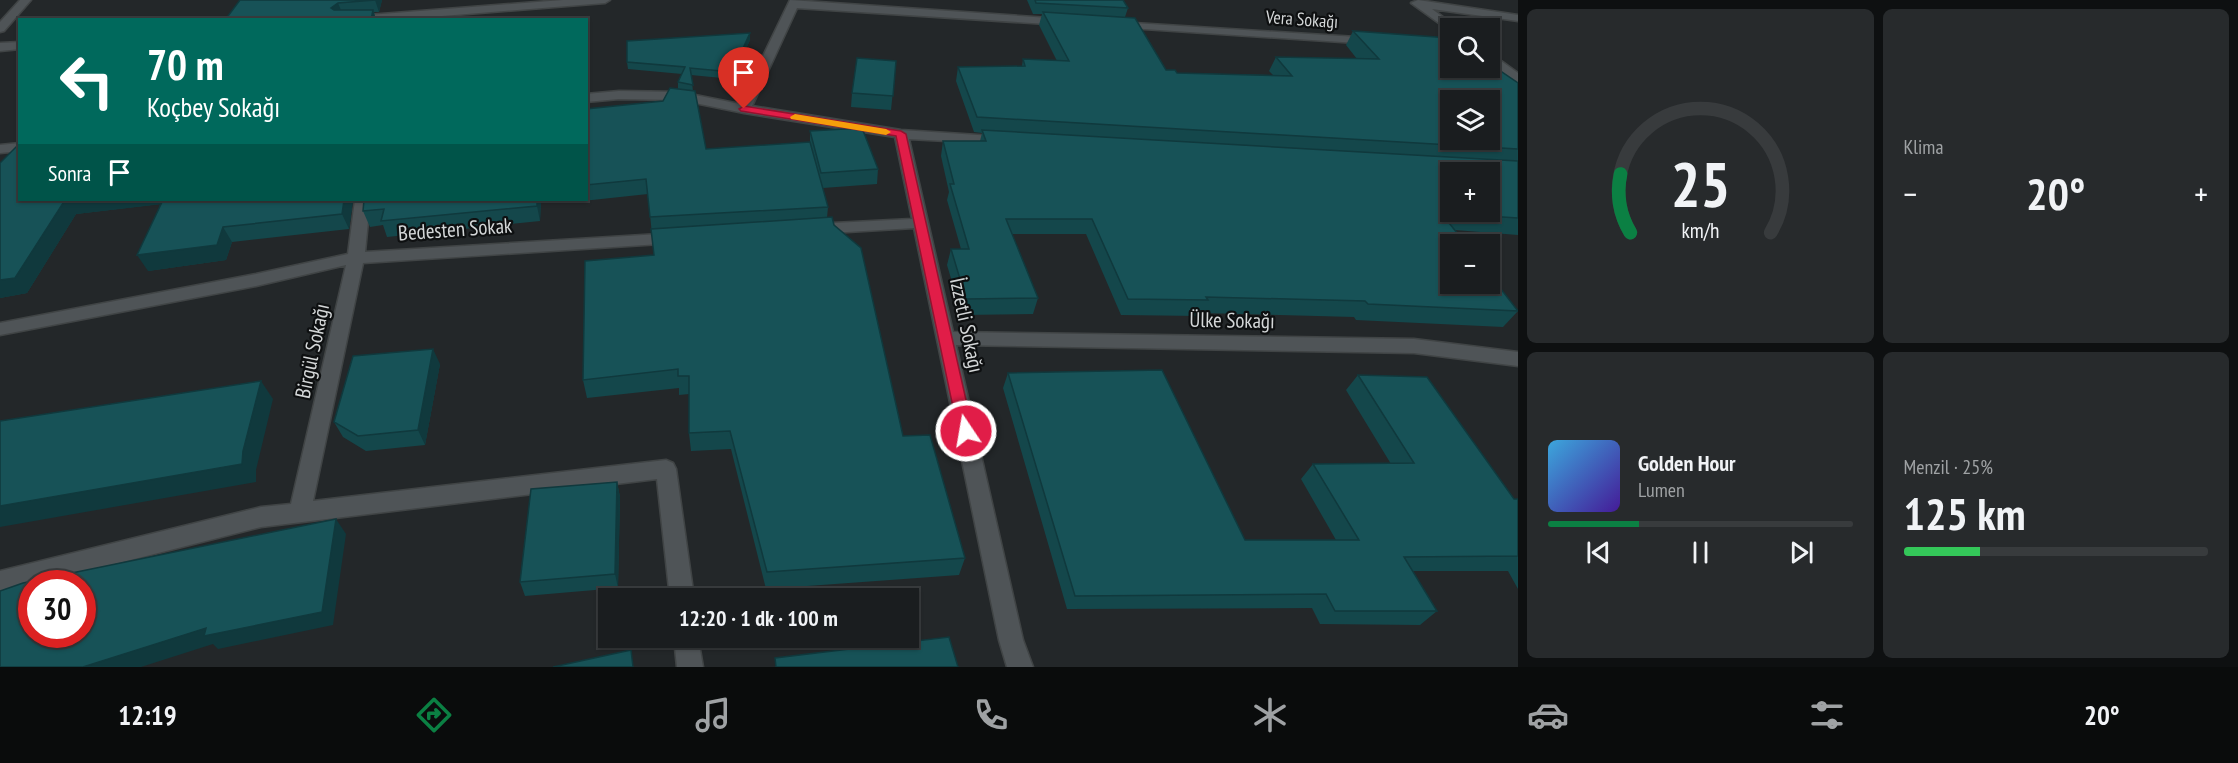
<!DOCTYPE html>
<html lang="tr">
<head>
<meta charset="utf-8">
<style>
	body { margin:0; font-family:"PT Sans Narrow",sans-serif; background:#272a2c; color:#f1f3f6; height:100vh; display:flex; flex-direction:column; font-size:22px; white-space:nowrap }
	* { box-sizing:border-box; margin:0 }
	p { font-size:20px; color:#9fa2a4 }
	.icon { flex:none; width:33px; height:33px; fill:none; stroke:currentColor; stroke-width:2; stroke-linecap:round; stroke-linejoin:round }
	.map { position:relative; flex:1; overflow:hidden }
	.sheet { display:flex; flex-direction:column; gap:9px; padding:9px; background:#0e1011; width:720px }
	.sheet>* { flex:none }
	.hud { position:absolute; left:18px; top:18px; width:570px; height:183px; border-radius:0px; box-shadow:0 2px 4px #0004,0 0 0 2px #383b3d; background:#00695c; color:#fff; overflow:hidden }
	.buttons { position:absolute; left:1440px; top:18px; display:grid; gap:12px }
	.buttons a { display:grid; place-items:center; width:60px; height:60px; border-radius:0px; background:#1a1d1f; box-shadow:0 2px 4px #0004,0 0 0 2px #383b3d; font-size:30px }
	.speed { position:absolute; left:18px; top:570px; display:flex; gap:12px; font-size:30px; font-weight:700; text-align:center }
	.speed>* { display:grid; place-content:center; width:78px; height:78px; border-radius:50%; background:#1a1d1f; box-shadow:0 2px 4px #0004,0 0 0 2px #383b3d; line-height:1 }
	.speed .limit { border:9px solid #d22; background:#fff; color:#111 }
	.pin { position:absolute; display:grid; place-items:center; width:51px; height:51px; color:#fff; margin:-62px -26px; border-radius:50% 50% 50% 0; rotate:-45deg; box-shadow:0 0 6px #0007 }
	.pin .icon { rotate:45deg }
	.me { position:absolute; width:66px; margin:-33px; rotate:348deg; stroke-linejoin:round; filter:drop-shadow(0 0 4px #0008) }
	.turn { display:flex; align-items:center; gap:21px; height:126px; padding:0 30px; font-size:27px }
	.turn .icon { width:78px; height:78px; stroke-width:2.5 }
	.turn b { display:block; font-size:42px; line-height:51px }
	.then { display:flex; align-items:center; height:57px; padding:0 30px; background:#0003; gap:12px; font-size:22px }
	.big { font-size:45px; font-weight:700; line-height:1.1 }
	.sheet .widget { flex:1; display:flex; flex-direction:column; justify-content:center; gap:9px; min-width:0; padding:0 21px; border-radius:9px; background:#272a2c }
	.sheet .dial { align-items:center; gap:0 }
	.dial svg { height:156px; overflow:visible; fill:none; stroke:#383b3d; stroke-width:7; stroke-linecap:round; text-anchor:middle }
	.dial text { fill:#f1f3f6; stroke:none }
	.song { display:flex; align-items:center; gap:18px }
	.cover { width:72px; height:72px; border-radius:9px; background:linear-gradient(135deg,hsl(200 70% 55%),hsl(260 70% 35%)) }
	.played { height:6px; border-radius:3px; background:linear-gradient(90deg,#0b8043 30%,#383b3d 30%) }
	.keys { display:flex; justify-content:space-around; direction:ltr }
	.heat { display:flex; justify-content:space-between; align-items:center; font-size:33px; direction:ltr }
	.charge { height:9px; border-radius:4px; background:linear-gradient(90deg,#34c759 25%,#383b3d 0) }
	.sheet .tiles { flex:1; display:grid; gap:9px; grid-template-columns:repeat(2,1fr) }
	.trip { position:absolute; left:598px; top:588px; width:321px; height:60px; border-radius:0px; background:#1a1d1f; box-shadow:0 2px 4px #0004,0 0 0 2px #383b3d; font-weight:700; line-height:60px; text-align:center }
	.menu { display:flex; height:96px; justify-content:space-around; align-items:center; background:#0a0c0c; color:#9fa2a4 }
	.menu .icon { width:42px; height:42px }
	.menu .on { color:#0b8043 }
	.menu b { font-size:27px; color:#f1f3f6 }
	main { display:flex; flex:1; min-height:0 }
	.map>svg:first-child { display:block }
</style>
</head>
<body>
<main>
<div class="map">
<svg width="1518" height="667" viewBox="0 0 1518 667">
	<rect width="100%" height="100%" fill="#232729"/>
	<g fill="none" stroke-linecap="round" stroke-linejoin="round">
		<defs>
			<path id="street" d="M563 0H610L605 3 393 20H338L343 17Z
				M790 0 1063 19 1069 22 1063 25 797 8 752 106 901 130 1009 137 1011 140 1004 144 909 139 953 332 1414 339 1518 352V366L1414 353 956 345 1023 640 1033 667H1007L999 640 914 228 814 234 806 229 814 224 912 219 895 137 744 113 680 100 619 99 586 102V94L619 91 680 92 740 104Z
				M1418 0 1518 15V21L1432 9 1455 26 1456 28H1450V31L1411 3Z
				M1118 22 1372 38 1378 41 1372 44 1114 27 1112 25Z
				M20 42V49L0 51V43Z
				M1490 53 1518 73V83L1490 63Z
				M20 143V151L0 153V145Z
				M355 200H370L365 252 676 233 684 238 676 243 363 263 313 501 666 460 673 463 676 469 694 598H670L657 479 261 527 0 593V571L261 507 291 504 346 265 256 286 0 335V323L256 274 348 254Z
				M674 638H698L703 667H677Z"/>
			<path id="secondary" d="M20 0H31L4 31 0 32V22Z"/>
		</defs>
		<use href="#street" stroke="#404445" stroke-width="3"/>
		<use href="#secondary" stroke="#404445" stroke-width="3"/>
		<use href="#street" fill="#4f5457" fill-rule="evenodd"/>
		<use href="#secondary" fill="#4f5457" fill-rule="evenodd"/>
	</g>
	<path fill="#14474b" d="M240 0H382L379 12H374L376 20Z
		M1027 0H1123L1128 8 1125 17 1166 70 1177 73 1273 75 1269 71 1276 57 1357 59 1346 45 1353 31 1518 83V235L1455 230 1518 311 1503 327 1356 320 1354 317 1201 313 1200 316 1121 315 1086 234H1012L1038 298 1033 314 962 315 947 265 951 249H961L947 200 949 192 941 156 943 141H980L982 133 974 132 956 81 958 67 1022 66 1023 59 1057 61 1039 25 1042 14H1033Z
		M750 33V40L732 79 691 75 693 91 706 149 810 142V131L878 169 877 184 823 188 828 207 827 218 903 436 965 558 959 575 766 589 731 449 691 451 689 433V394L679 395V388L587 398 583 380 654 255 648 194 564 203 563 200H586V109L663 101 678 89V82L682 74 628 69 627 62Z
		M896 61 891 110 851 107 852 93Z
		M0 163 20 200H353L349 229 232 242 226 260 148 271 160 204 76 214 27 293 0 298Z
		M364 200H541L540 221 387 237 383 225 370 227 363 211Z
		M440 364 425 445 366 451 343 437 334 422Z
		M1008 373 1245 540H1336L1301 479 1313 464H1391L1346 390 1358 375 1514 499H1518V589L1508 571H1413L1437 611 1420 625 1320 624 1312 608 1067 609 1003 388Z
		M617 482 620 497 618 588 525 596 520 582Z"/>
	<path fill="#10393d" d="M375 0H382L379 12Z
		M338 3 343 15 336 20 331 8Z
		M373 10 376 20H371Z
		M750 33V40L732 79V72Z
		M65 200H165L163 204 76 214 27 293 0 298V280Z
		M344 200H353L349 229 342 214Z
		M537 200H541L540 221 537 206Z
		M223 227 232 242 226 260 148 271 137 255Z
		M433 349 440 364 425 445 418 430Z
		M261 381 273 399 256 470V482L0 527V506L243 451Z
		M617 482 620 497 618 588 615 574Z
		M336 519 346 534 333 625 218 649 213 644 141 667H83Z"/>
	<path fill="#175257" stroke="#10393d" stroke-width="1.5" fill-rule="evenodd" d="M240 0H375L338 3 331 8 334 10H373L371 20H225Z
		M1035 0H1123L1128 8 1036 3Z
		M1043 12 1135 18 1166 70H1175L1177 73 1292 76 1276 57 1379 59 1353 31 1450 38V68H1490V64L1518 83V149L977 117 958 67 1025 66 1023 59 1069 61ZM1450 100H1490V140H1450Z
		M750 33 732 72 690 68 693 85 678 82 685 67 627 62V41Z
		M857 58 896 61 893 96 852 93Z
		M670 88 695 91 706 149 810 142 828 207 650 217 646 179 586 185V109L663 101Z
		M862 128 878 169 821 173 810 131Z
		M982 130 1518 161V218L1441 213 1466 244H1450V284H1490V275L1518 311 1368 304 1365 301 1206 297 1208 300 1128 299 1092 219H1006L1038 298 966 299 951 249H969L950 184H954L943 141H986ZM1450 172H1490V212H1450Z
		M20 143V200H67H65L15 278 0 280V163Z
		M163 200H344L342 214 223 227 217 245 137 255Z
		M364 200H537V206L381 221 384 209 363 211Z
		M832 217 834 225 861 248 903 436 930 435 965 558 767 572 730 431 689 433V376H678V369L583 380 585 261 654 255 651 229Z
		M433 349 418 430 358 436 334 422 353 356Z
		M1162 370 1245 540H1359L1313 464 1414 463 1358 375 1427 377 1514 499H1518V556L1404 557 1437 611H1335L1326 594 1075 596 1008 373Z
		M261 381 243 451 242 464 0 506V421Z
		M617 482 615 574 520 582 531 489Z
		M336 519 322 612 204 636 206 628 83 667H0V591L23 583ZM32 584H82V634H32Z
		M949 637 958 667H776L775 658Z
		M631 650 633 667H553Z"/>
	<path fill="#e11d48" stroke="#92132f" stroke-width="1.5" d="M744 106 901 131 906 134 973 431 971 435H960L958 431 896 136 741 111 739 109Z"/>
	<path fill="#f59e0b" d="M795 114 886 129 891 132 886 135 791 119 790 117Z"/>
	<g text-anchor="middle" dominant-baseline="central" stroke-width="4.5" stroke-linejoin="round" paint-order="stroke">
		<g font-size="18" fill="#d4d7d8" stroke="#0e1011">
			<text transform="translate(1302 19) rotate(4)">Vera Sokağı</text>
		</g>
		<g font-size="21" fill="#d4d7d8" stroke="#0e1011">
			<text transform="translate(455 229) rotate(-4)">Bedesten Sokak</text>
			<text transform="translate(1232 320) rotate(1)">Ülke Sokağı</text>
			<text transform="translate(967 325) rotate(78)">İzzetli Sokağı</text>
			<text transform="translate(312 351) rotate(-78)">Birgül Sokağı</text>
		</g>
	</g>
</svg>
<div class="buttons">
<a><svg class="icon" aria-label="search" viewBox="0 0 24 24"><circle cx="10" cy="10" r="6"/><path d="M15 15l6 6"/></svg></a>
<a><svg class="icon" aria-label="layers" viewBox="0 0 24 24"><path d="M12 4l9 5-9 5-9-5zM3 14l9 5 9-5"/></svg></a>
<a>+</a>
<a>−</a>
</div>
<div class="speed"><div class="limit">30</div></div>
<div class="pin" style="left:744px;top:109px;background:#d93025"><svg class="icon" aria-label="arrive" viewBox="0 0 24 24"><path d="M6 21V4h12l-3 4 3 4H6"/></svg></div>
<svg class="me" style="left:966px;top:431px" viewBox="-20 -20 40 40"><circle r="17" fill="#e11d48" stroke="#fff" stroke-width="3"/><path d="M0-11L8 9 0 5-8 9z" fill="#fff"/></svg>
<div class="trip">12:20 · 1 dk · 100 m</div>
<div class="hud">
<div class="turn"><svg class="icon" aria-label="left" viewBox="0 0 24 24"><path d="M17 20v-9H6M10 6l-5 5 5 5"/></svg><div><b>70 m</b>Koçbey Sokağı</div></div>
<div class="then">Sonra<svg class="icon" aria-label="arrive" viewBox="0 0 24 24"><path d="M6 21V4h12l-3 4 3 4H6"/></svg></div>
</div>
</div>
<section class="sheet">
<div class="tiles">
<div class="widget dial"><svg viewBox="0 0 100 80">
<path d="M14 69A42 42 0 1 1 86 69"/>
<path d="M14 69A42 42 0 0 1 9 39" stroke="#0b8043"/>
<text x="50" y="56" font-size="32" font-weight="700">25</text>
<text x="50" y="72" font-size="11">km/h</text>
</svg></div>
<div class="widget"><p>Klima</p>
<div class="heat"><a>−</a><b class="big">20°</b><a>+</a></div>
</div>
<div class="widget">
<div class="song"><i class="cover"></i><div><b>Golden Hour</b><p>Lumen</p></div></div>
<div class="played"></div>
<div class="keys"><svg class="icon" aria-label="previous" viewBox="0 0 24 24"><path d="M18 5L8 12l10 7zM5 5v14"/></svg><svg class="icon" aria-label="pause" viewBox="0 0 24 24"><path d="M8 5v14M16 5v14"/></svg><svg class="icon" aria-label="next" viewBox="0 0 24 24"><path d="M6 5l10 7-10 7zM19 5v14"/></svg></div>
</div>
<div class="widget"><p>Menzil · 25%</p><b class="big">125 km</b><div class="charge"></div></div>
</div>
</section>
</main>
<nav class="menu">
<b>12:19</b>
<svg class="icon on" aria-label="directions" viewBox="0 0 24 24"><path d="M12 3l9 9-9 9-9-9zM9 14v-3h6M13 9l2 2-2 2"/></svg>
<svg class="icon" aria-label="music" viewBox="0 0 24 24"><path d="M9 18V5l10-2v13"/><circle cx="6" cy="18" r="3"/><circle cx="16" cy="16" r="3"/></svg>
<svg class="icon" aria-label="phone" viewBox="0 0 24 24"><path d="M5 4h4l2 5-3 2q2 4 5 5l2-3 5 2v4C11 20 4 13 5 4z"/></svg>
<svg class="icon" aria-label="climate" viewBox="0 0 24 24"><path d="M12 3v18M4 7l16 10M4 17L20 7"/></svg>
<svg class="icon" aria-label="car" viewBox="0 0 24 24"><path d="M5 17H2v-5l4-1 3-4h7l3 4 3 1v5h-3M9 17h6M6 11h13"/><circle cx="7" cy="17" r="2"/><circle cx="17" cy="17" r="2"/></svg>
<svg class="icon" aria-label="filters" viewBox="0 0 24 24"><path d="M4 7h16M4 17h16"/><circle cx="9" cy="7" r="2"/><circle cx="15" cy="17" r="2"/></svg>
<b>20°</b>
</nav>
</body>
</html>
